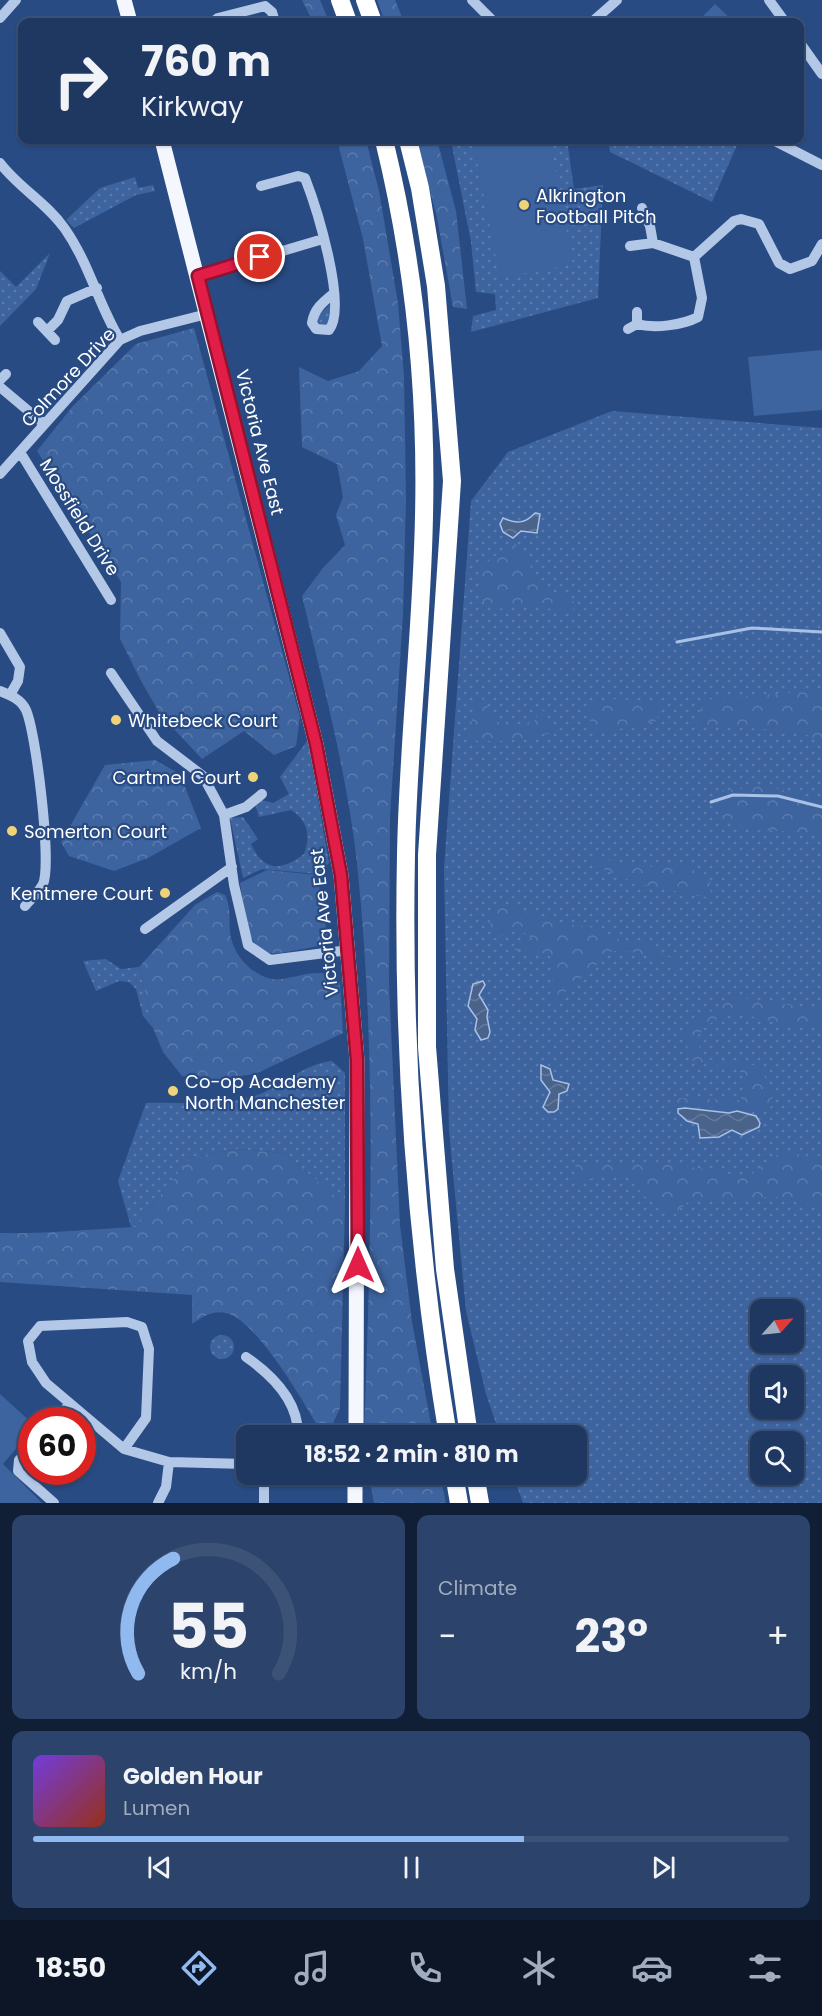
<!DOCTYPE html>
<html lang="en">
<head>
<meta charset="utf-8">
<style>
	body { margin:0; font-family:Poppins,sans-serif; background:#2c436b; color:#f1f3f6; height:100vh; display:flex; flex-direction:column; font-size:22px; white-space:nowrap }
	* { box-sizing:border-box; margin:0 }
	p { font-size:20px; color:#a1acbe }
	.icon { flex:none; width:33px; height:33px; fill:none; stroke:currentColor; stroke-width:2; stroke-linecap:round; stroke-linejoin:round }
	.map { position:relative; height:1503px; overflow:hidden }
	.details { display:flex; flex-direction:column; gap:12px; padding:12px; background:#111f36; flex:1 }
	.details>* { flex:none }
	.banner { position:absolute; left:18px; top:18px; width:786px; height:126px; border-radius:12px; box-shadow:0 2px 4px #0004,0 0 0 2px #3c5277; background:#1f3862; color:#f1f3f6; overflow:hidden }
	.needle { width:39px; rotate:63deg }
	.tools { position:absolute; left:750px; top:1299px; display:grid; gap:12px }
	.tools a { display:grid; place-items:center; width:54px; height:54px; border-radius:12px; background:#1f3862; box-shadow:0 2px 4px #0004,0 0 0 2px #3c5277; font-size:30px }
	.speed { position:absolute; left:18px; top:1407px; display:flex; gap:12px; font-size:30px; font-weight:700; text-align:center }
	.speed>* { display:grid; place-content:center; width:78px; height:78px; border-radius:50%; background:#1f3862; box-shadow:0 2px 4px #0004,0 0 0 2px #3c5277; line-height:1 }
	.speed .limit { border:9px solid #d22; background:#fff; color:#111 }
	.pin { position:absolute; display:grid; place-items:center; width:51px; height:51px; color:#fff; margin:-26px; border:3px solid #fff; border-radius:50%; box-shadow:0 2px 6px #0007 }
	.me { position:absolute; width:66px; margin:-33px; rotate:0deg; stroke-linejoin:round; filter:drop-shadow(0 0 4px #0008) }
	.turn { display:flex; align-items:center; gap:21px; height:126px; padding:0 24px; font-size:27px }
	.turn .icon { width:78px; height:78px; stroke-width:2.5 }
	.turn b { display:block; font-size:42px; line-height:51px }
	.big { font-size:45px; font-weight:700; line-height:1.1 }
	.details .widget { flex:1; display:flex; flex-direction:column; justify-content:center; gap:9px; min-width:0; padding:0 21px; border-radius:12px; background:#2c436b }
	.details .dial { align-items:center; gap:0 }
	.dial svg { height:156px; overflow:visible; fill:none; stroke:#3c5277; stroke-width:7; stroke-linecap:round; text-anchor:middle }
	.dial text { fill:#f1f3f6; stroke:none }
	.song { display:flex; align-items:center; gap:18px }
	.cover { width:72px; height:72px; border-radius:9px; background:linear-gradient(135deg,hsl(260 70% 55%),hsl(10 70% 35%)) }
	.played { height:6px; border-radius:3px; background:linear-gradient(90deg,#90b9f0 65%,#3c5277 65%) }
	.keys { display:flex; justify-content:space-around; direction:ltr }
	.heat { display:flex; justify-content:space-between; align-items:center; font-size:33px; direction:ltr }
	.details .tiles { flex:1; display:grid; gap:12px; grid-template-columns:1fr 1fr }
	.widget:last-child { grid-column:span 2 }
	.trip { position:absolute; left:236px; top:1425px; width:351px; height:60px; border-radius:12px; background:#1f3862; box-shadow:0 2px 4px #0004,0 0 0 2px #3c5277; font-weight:700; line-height:60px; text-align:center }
	.tabs { display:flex; height:96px; justify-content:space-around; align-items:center; background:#0c1627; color:#a1acbe }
	.tabs .icon { width:42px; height:42px }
	.tabs .current { color:#90b9f0 }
	.tabs b { font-size:27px; color:#f1f3f6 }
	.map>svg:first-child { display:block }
</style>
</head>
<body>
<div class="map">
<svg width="822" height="1503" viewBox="0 0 822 1503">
	<defs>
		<pattern id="grass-dots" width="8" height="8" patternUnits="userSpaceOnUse" patternTransform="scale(1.5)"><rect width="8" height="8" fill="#3e649f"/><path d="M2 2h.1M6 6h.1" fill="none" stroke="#5b7bad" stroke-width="1.8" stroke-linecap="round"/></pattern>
		<pattern id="forest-crowns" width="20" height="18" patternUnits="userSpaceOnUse" patternTransform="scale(1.5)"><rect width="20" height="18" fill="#3e649f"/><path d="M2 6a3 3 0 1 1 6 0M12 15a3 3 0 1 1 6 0" fill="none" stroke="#5b7bad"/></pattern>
		<pattern id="water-waves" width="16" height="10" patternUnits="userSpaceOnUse" patternTransform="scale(1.5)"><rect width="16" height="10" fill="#4a638b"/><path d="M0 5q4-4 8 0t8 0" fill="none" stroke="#657a9c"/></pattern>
	</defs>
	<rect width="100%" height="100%" fill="#294b83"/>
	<path fill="url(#grass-dots)" fill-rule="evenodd" d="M455 140H567L574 189 603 185 598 298 471 332 473 316 496 310 495 294 476 292 471 242 451 141Z
		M608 140H730L738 143 712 202 610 152Z
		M135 177 138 188 153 185 155 191 136 195 74 228 66 220 100 188Z
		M50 253 36 289 0 326V271L16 287Z
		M330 304 329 327 318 324V316Z
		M612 411 822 428V1503H523L513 1475 576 1474V1436L500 1435 486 1394 466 1311 449 1130 444 868 471 501 508 452ZM760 1310H794V1342H760ZM760 1376H794V1408H760ZM760 1442H794V1474H760Z
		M308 740 329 863 318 874 262 869 243 878 230 818 243 817 258 839 251 844C263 871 281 872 304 854 311 836 308 821 291 810L259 817 255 804 261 800 273 803 289 794 280 777Z
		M106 959 121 969 139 967 153 1028 143 1016 136 989 129 982 119 981 96 991 83 961Z
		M332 1061 345 1073V1204L284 1153 237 1149 192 1157 166 1187 137 1227H131L118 1181 146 1103C180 1102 219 1107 252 1097 281 1088 302 1064 332 1061Z
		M210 1347a12 12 0 1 1 24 0a12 12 0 1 1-24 0Z"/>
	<path fill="url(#forest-crowns)" d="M302 0H320L329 22H313Z
		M377 0H395L404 22H385Z
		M337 140H366L379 191 398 303 404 376 406 499 403 614 390 816 389 985 400 1225 412 1322 433 1435H364C371 1245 377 1053 357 863 347 773 323 684 302 596L323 568 345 545 336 515 343 497 337 464 302 447 299 367 328 381 359 371 382 346 363 239Z
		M417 140H437L456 211 467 309 453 307 437 218Z
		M194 328 300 717 296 746 274 755 244 731 202 759 160 714 140 679 120 639 121 582 37 451 73 406 136 344Z
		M514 541 544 588 578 604 571 612 525 605 497 609 479 601 480 568Z
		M822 690V741L799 732 698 724 703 700Z
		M479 694 498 722 515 725 534 721 542 709 557 732 502 741H477L470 736 473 710Z
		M616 699 663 702 656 721 600 733 590 725V705Z
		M155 760 180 774 201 828 148 858 114 871 69 856 61 842 105 765Z
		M767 786 816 799 822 806V833L755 830 717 819 721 791Z
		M602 859 644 867 686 865 710 881 711 898 638 884 586 862Z
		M267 870 317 875 329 944C313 946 283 955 268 953 246 950 243 901 240 883Z
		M217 892 225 895C231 907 229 918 230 932 232 952 247 970 265 977 288 987 318 959 340 983L343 1033 255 1074 211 1080 182 1076 163 1052 153 1028 139 967 195 905Z
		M497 903 557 922 595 928 619 939 646 944 676 961 677 971C656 955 638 951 612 951L549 1006 553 985 550 954 505 949 533 939 519 929 493 939 489 917Z
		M737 997 822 1010V1025C811 1025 800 1027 789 1025 749 1019 726 999 696 1038L704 1059 760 1066 773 1095 770 1110 692 1107 670 1112 672 1098 740 1100 748 1089 739 1070 689 1060 683 1027Z
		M237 1149 284 1153 345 1204 340 1408 330 1430H320C304 1403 256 1319 226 1313 212 1310 202 1317 192 1324V1295L0 1282V1233C46 1234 91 1229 137 1227L166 1187 192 1157Z
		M779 1153 822 1156V1207L775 1197 689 1201 676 1212 663 1210 643 1195 631 1179 613 1175 573 1182 576 1163H668L748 1177Z
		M369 1475H440L446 1503H374Z"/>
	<path fill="#3e649f" d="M715 4 734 22H706L701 18Z
		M513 140H550L573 264 500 278 474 147Z
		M822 350V410L754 416 748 357Z
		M0 1394 32 1423 31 1431 3 1464 42 1503H0Z"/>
	<path fill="url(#water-waves)" stroke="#a7c1e7" stroke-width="1.5" d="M535 513 540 514 537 533 521 531 513 538 503 532 500 524 503 518C516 524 525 524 535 513Z
		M483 981 485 985 479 995 488 1010 487 1017 490 1032 488 1038 481 1040 475 1030 477 1019 468 1006 473 984Z
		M541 1065 550 1069 553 1080 569 1084 567 1091 559 1094 558 1109 554 1112H548L543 1107 550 1092 541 1080Z
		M685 1108 729 1113 737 1111 756 1116 760 1123 759 1127 742 1135 732 1130 719 1137 700 1138 698 1124 687 1121 678 1113V1109Z"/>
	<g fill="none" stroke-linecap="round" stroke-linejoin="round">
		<path stroke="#a7c1e7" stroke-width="3" d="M677 642 752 628 822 632
			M711 802 733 795 778 796 822 807"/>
		<path stroke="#b3c7e7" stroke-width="10" d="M472 0 494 22
			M769 0 785 22
			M0 18 16 0
			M213 22 218 18 265 6 272 12 275 22
			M592 22 617 0
			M800 43 822 74
			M773 140 822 165
			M0 163C19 188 47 203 65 229 90 265 98 304 120 340
			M261 186 298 176 305 178C316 206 348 307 329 330L316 329 312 323C314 309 323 302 334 293
			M642 208 650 226 653 243
			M630 246 653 243 694 257 734 221 741 219 759 224 779 263 790 269 812 261 822 244
			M198 276 323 239
			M38 322 55 340
			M637 324C654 329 683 325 698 317L702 298 694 257
			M628 329 637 324V312
			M47 331 58 320 67 301 97 288
			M0 380 6 374
			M0 387 44 424
			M20 452 111 600
			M0 474 120 340 140 331 207 314
			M0 633 20 667 18 681 10 695
			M111 673 157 741 203 776 224 815 234 885 248 945 270 960 349 950
			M0 691C10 695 21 699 26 710 36 732 52 864 43 884 39 892 31 899 25 906
			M224 815 246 807 262 794
			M145 929 232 867
			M246 1357C272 1375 299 1401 298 1436
			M55 1420 69 1405
			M32 1447 19 1460 18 1471 54 1503
			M124 1449 146 1418 149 1349 142 1327 127 1322 40 1326 28 1341 32 1362 46 1383 124 1449 169 1462 246 1464
			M158 1503 166 1487 169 1462
			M264 1503V1474"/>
		<path stroke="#f4f7fe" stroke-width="15" d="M124 0 130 22
			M162 140 316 744 341 875 357 1060 356 1436
			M355 1474V1503"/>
		<path stroke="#fff" stroke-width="18" d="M340 0 348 22
			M365 0 373 22
			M384 140C414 263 427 388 424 516 422 629 408 742 406 855 402 1051 416 1243 448 1436
			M408 140 420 188 436 286 452 481 427 855V1047L445 1269 469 1436
			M454 1474 459 1503
			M475 1474 480 1503"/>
	</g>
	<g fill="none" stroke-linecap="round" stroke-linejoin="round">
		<defs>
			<path id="route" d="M260 257 198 276 316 744 341 875 357 1060 358 1265"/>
		</defs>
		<use href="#route" stroke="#92132f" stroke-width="15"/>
		<use href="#route" stroke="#e11d48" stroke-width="10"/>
	</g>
	<g fill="#eed379" stroke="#294b83" stroke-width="2">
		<circle cx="524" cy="205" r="6"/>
		<circle cx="116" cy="720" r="6"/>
		<circle cx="253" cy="777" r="6"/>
		<circle cx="12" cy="831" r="6"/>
		<circle cx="165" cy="893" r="6"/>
		<circle cx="173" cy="1091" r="6"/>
	</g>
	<g text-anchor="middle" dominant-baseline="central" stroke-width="4.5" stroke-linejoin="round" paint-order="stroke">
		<g font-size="18" fill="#fff" stroke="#294b83" text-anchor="start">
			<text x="536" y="195">Alkrington<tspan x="536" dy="21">Football Pitch</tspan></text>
			<text x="128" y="720">Whitebeck Court</text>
			<text x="241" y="777" text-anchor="end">Cartmel Court</text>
			<text x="24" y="831">Somerton Court</text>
			<text x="153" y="893" text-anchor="end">Kentmere Court</text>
			<text x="185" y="1081">Co-op Academy<tspan x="185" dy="21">North Manchester</tspan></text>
		</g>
		<g font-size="18" fill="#fff" stroke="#294b83">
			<text transform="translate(68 377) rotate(-47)">Colmore Drive</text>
			<text transform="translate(260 442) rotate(76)">Victoria Ave East</text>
			<text transform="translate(80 517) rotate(58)">Mossfield Drive</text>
			<text transform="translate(324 923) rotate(-96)">Victoria Ave East</text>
		</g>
	</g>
</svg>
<div class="tools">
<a><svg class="needle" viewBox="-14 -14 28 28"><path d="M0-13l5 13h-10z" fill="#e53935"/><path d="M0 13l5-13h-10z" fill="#a1acbe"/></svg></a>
<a><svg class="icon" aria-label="sound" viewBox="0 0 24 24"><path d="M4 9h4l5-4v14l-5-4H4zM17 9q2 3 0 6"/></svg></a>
<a><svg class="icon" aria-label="search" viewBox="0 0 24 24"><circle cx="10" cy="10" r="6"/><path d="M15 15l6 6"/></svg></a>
</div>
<div class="speed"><div class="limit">60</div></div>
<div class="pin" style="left:260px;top:257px;background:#d93025"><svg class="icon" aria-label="arrive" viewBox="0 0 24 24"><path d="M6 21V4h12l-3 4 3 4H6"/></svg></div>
<svg class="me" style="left:358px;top:1265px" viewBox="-20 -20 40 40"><path d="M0-17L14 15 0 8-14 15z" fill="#e11d48" stroke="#fff" stroke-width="4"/></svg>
<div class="trip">18:52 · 2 min · 810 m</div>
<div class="banner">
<div class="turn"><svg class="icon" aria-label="right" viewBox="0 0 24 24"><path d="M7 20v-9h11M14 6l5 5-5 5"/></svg><div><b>760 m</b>Kirkway</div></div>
</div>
</div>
<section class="details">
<div class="tiles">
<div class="widget dial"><svg viewBox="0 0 100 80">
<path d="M14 69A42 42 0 1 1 86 69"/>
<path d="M14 69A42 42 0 0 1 32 10" stroke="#90b9f0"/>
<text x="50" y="56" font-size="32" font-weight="700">55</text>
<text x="50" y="72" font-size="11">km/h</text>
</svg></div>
<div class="widget"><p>Climate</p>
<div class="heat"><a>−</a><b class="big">23°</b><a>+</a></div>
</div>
<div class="widget">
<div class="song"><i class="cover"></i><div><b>Golden Hour</b><p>Lumen</p></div></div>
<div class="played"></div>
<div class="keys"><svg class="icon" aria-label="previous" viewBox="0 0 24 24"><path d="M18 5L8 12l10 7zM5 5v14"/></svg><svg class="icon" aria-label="pause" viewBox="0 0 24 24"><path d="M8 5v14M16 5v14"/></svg><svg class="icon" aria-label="next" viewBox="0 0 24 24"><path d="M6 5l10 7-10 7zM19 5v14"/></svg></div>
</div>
</div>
</section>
<nav class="tabs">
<b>18:50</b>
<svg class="icon current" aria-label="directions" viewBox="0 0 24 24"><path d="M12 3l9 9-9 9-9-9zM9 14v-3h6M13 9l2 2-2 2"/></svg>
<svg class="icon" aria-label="music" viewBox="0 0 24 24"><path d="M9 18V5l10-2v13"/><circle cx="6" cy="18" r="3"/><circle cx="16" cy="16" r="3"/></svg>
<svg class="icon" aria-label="phone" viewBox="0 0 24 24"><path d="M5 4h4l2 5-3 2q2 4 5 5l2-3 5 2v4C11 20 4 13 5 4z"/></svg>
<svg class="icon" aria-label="climate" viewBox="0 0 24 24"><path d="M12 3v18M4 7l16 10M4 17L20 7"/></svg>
<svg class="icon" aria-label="car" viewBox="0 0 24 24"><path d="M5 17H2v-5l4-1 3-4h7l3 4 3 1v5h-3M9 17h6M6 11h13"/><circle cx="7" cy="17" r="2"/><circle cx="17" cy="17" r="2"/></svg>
<svg class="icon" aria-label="filters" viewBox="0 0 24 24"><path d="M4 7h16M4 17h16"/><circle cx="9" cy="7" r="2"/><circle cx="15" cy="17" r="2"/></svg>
</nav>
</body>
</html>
